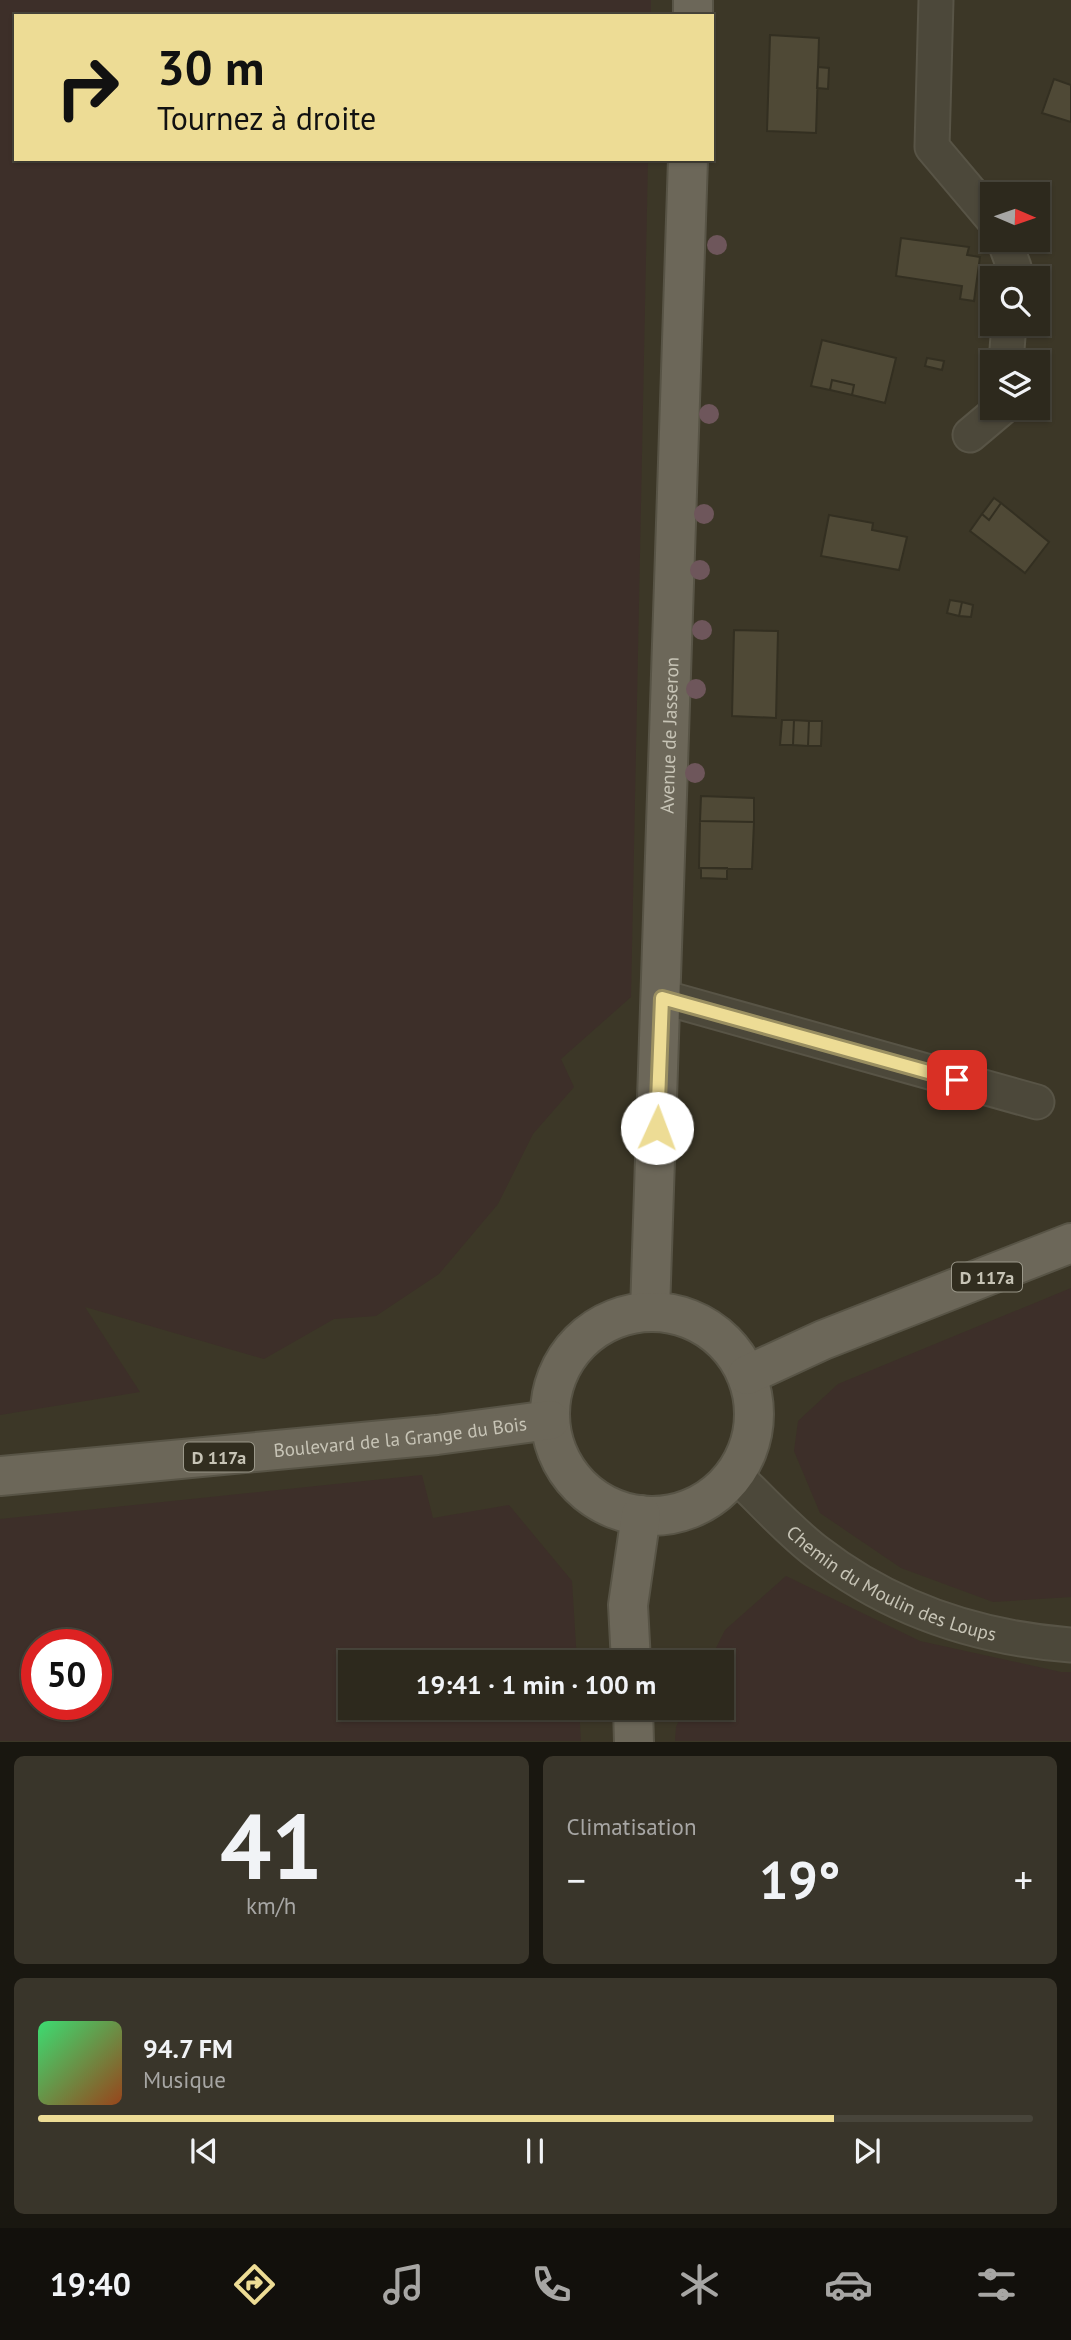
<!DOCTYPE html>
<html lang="fr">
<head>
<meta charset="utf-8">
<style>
	body { margin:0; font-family:"PT Sans",sans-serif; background:#39352a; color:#f1f3f6; height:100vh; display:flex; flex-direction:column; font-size:26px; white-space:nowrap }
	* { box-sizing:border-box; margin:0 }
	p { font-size:23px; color:#a7a6a4 }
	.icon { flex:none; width:38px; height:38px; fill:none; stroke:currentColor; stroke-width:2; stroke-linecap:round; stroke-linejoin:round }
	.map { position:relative; height:1742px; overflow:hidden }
	.side { display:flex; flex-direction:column; gap:14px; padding:14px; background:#191710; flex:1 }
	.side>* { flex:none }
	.top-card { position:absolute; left:14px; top:14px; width:700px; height:147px; border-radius:0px; box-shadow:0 2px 5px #0004,0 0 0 2px #48453b; background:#eddc95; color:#111; overflow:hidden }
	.needle { width:46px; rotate:92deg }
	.tools { position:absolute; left:980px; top:182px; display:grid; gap:14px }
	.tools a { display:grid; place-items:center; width:70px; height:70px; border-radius:0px; background:#2d291d; box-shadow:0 2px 5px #0004,0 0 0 2px #48453b; font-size:35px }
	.speed { position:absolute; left:21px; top:1629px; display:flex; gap:14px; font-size:35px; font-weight:700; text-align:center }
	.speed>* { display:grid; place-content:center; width:91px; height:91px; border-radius:50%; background:#2d291d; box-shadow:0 2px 5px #0004,0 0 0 2px #48453b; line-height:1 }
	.speed .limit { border:10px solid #d22; background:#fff; color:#111 }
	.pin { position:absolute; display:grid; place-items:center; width:60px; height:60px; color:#fff; margin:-30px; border-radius:14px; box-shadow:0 4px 10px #0006 }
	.me { position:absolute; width:77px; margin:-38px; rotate:2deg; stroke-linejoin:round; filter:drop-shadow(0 0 5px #0008) }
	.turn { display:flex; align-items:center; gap:24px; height:147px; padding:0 28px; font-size:32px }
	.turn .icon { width:91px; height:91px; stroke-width:2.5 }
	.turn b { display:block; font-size:49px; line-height:60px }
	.big { font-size:52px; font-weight:800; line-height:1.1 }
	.side .widget { flex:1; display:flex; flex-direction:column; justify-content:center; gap:10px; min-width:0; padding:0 24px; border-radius:10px; background:#39352a }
	.side .dial { align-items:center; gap:0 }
	.dial b { font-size:91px; line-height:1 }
	.song { display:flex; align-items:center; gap:21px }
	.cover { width:84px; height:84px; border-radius:10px; background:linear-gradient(135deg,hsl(140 70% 55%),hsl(20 70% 35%)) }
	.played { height:7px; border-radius:4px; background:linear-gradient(90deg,#eddc95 80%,#48453b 80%) }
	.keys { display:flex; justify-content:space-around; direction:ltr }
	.heat { display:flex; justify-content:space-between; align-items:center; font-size:38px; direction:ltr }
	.side .tiles { flex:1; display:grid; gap:14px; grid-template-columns:1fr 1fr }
	.widget:last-child { grid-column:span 2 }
	.trip { position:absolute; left:338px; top:1650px; width:396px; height:70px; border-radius:0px; background:#2d291d; box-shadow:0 2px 5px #0004,0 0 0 2px #48453b; font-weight:800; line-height:70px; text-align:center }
	.tabs { display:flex; height:112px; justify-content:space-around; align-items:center; background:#12100c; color:#a7a6a4 }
	.tabs .icon { width:49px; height:49px }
	.tabs .selected { color:#eddc95 }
	.tabs b { font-size:32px; color:#f1f3f6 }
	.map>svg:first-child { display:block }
</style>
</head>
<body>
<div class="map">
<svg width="1071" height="1742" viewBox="0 0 1071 1742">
	<rect width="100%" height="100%" fill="#3c3727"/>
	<path fill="#3d2f29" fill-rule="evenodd" d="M0 0H651V16H16V159H648L631 997 561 1059 574 1087 533 1134 498 1204 439 1274 376 1316 334 1319 264 1359 85 1307 140 1392 0 1415Z
		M1071 1288V1597L993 1602 901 1568 820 1513 794 1451 798 1421 838 1384Z
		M422 1475 433 1518 509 1505 572 1581 577 1662H350V1708H579L581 1741H0V1519ZM96 1645V1704H37V1645Z
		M786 1576 920 1641 1061 1672H1071V1741H675L676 1727 685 1708H721V1662H709L725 1630Z"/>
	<path fill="#4f4936" stroke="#332f21" stroke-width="2" d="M770 35 819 38 816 133 767 131Z
		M818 67 829 68 828 89 817 88Z
		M1054 79 1071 85V122L1042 113Z
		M901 238 969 247 967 255 980 257 974 301 960 299 962 286 896 276Z
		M822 340 896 358 885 403 852 395 854 385 832 380 830 390 811 386Z
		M927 358 944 361 942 370 925 366Z
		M832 380 854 385 852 395 830 390Z
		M994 498 1001 503 989 520 982 514Z
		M1001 503 1049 542 1025 573 970 531 982 514 989 520Z
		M829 515 873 523 872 530 907 537 899 570 821 556Z
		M950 600 962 602 959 616 947 613Z
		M962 602 973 605 971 617 959 616Z
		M734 630 778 631 776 718 732 716Z
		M782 720H794L793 745H780Z
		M794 720 809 721 808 746 793 745Z
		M809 721H822L821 746H808Z
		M701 796 754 798V822L700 821Z
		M700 821 754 822 752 869 699 868Z
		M701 868H727V879L701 878Z"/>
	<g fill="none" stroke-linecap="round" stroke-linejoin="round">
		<defs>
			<g id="minor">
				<path d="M936 0 932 147 992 218"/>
				<path d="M1004 240 1014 267 1013 278"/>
				<path d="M1006 362 1009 324"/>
				<path d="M970 435 1002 408"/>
				<path d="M662 997 1037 1102"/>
				<path id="s1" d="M735 1475C762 1500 788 1530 817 1552 892 1610 978 1638 1071 1645"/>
			</g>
			<g id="major">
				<path d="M693 16V0"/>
				<path id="s2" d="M650 1311 688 159"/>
				<circle cx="652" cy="1414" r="102"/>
				<path d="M747 1375 823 1340 1071 1243"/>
				<path id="s3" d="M0 1476 437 1435 550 1420"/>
				<path d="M631 1662 628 1605 641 1515"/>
				<path d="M633 1708 634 1742"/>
			</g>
		</defs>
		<use href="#minor" stroke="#585446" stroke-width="37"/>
		<use href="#major" stroke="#585446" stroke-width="42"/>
		<use href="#minor" stroke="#4c483a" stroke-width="33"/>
		<use href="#major" stroke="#6c6759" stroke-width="38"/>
	</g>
	<g fill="#6e565b">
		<circle cx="717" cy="245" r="10"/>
		<circle cx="709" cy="414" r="10"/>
		<circle cx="704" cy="514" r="10"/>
		<circle cx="700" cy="570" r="10"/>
		<circle cx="702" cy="630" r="10"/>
		<circle cx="696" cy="689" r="10"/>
		<circle cx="695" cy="773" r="10"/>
	</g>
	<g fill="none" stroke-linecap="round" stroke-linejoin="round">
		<defs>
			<path id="route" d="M657 1128 662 998 957 1080"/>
		</defs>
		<use href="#route" stroke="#9a8f61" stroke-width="18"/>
		<use href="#route" stroke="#eddc95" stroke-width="12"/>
	</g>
	<g text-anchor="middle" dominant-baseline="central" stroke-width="7" stroke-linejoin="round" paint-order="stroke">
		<g fill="#312d1f" stroke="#9a9789" stroke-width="2">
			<rect x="952" y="1262.5" width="70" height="29" rx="5"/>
			<rect x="184" y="1442.5" width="70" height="29" rx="5"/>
		</g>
		<g font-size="18" font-weight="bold" fill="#c7c4b6">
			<text x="987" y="1277">D 117a</text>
			<text x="219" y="1457">D 117a</text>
		</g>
		<g font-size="19" fill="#c7c4b6" stroke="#312d1f">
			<text stroke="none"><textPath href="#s2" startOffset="576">Avenue de Jasseron</textPath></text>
			<text stroke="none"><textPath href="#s3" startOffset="402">Boulevard de la Grange du Bois</textPath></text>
			<text stroke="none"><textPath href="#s1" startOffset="194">Chemin du Moulin des Loups</textPath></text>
		</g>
	</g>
</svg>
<div class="tools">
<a><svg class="needle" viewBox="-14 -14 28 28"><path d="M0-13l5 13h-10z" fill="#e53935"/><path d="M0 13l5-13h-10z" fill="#a7a6a4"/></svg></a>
<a><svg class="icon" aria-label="search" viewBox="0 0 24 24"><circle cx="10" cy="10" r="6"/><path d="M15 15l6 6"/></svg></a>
<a><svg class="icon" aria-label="layers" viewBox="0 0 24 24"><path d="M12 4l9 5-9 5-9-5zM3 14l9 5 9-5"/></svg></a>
</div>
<div class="speed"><div class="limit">50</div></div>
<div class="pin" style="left:957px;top:1080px;background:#d93025"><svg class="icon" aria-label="arrive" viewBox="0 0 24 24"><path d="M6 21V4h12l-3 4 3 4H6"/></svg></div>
<svg class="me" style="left:657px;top:1128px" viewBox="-20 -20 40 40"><circle r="19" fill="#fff"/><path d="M0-13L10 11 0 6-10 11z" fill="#eddc95"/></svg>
<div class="trip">19:41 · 1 min · 100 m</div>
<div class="top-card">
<div class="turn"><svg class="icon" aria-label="right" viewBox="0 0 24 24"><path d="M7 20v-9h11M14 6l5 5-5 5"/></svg><div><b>30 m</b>Tournez à droite</div></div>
</div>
</div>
<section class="side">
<div class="tiles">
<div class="widget dial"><b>41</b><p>km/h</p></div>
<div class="widget"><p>Climatisation</p>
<div class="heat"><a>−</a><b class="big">19°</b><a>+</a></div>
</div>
<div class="widget">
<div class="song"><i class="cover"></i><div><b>94.7 FM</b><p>Musique</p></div></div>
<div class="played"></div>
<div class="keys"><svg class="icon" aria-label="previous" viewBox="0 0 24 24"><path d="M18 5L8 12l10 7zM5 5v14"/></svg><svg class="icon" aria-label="pause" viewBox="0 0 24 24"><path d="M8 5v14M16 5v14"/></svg><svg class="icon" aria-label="next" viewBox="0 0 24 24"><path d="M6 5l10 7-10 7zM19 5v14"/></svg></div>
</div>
</div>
</section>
<nav class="tabs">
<b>19:40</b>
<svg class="icon selected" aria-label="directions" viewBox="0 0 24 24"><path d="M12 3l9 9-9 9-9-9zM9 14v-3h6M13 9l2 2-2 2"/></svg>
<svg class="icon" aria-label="music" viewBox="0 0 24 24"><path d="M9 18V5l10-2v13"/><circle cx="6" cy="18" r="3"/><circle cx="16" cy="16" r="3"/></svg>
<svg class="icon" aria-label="phone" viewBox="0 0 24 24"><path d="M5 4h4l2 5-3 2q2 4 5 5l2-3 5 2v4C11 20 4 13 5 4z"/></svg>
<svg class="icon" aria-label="climate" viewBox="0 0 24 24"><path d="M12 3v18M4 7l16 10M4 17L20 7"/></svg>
<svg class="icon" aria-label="car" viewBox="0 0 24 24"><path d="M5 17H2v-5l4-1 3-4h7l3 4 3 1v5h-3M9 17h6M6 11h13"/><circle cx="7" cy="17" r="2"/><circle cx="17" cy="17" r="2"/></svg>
<svg class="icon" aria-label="filters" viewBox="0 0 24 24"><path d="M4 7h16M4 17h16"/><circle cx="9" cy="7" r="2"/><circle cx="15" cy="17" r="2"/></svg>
</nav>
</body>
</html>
